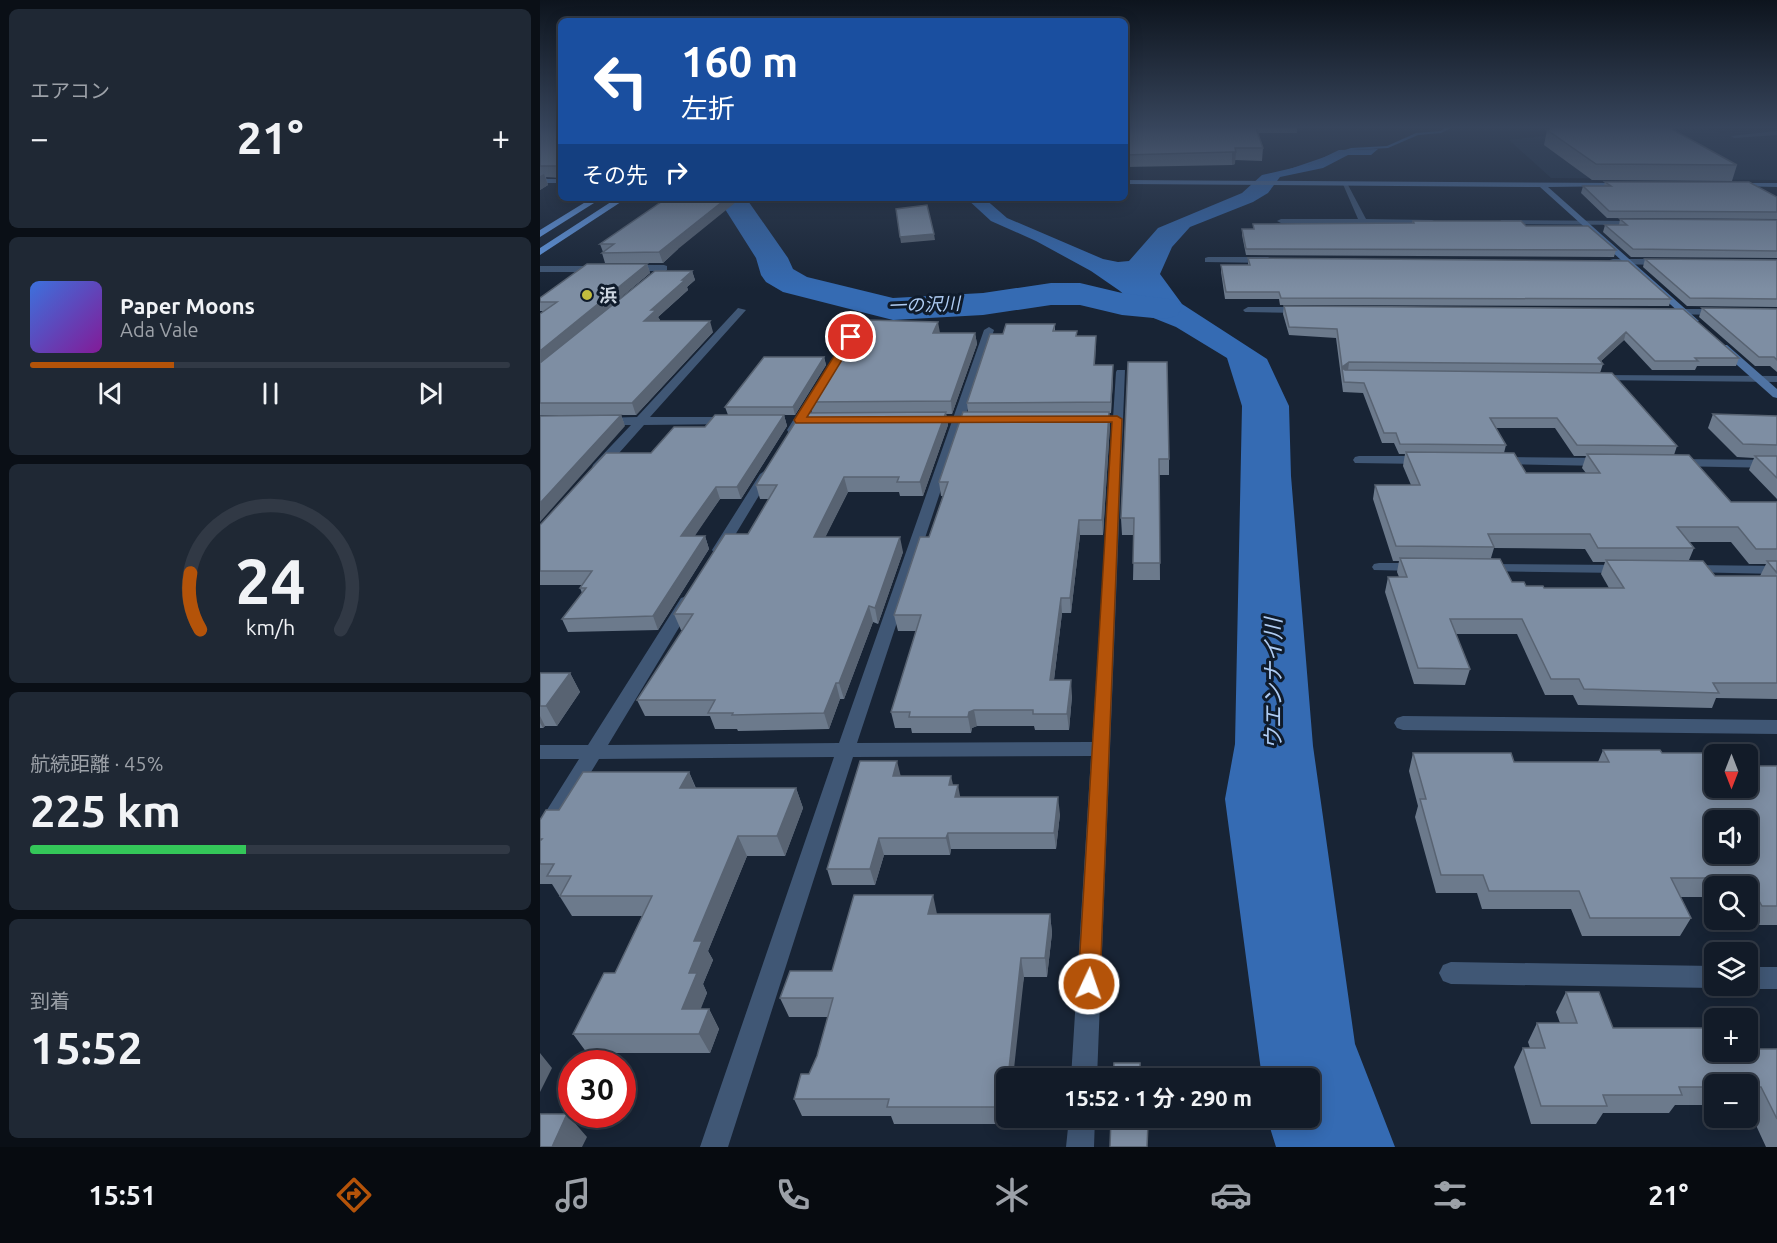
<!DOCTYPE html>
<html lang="ja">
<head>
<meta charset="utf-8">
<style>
	body { margin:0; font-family:Ubuntu,"Noto Sans JP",sans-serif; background:#1f2834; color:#f1f3f6; height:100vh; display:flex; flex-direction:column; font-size:22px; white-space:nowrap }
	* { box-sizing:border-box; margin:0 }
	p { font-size:20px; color:#9ca1a8 }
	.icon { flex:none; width:33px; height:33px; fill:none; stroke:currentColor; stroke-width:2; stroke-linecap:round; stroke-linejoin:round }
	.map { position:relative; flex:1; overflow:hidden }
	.details { display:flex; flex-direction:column; gap:9px; padding:9px; background:#0a0f16; width:540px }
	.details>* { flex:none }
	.banner { position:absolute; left:18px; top:18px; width:570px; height:183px; border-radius:9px; box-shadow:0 3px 15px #0003,0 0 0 2px #313945; background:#1a4fa0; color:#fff; overflow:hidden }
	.needle { width:39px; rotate:180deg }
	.fabs { position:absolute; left:1164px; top:744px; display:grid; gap:12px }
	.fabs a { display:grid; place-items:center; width:54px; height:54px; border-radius:9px; background:#121b28; box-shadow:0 3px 15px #0003,0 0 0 2px #313945; font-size:30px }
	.speed { position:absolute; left:18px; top:1050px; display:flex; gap:12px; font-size:30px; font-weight:700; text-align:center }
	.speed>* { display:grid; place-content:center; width:78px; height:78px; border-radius:50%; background:#121b28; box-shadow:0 3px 15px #0003,0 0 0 2px #313945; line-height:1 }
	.speed .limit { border:9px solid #d22; background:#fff; color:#111 }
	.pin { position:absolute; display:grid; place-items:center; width:51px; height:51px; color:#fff; margin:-26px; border:3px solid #fff; border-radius:50%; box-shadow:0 2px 6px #0007 }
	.me { position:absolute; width:66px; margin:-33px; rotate:3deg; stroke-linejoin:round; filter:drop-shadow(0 0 4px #0008) }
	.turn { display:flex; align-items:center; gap:21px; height:126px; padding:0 24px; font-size:27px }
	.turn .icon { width:78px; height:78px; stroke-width:2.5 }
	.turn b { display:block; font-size:42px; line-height:51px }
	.then { display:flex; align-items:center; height:57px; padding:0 24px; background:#0003; gap:12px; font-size:22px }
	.big { font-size:45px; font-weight:700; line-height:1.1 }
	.details .widget { flex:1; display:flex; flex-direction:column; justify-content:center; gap:9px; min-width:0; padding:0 21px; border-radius:9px; background:#1f2834 }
	.details .dial { align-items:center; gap:0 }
	.dial svg { height:156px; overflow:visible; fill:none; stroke:#313945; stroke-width:7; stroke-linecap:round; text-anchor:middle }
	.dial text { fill:#f1f3f6; stroke:none }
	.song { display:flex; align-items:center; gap:18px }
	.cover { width:72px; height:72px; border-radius:9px; background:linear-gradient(135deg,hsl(220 70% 55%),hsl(290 70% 35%)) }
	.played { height:6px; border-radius:3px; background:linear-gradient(90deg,#b45309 30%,#313945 30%) }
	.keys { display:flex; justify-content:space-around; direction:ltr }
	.heat { display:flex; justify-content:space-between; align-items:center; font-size:33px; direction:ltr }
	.charge { height:9px; border-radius:4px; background:linear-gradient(90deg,#34c759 45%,#313945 0) }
	.trip { position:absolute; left:456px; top:1068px; width:324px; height:60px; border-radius:9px; background:#121b28; box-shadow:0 3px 15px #0003,0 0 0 2px #313945; font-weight:700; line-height:60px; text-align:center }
	.tab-bar { display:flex; height:96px; justify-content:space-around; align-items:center; background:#070b10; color:#9ca1a8 }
	.tab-bar .icon { width:42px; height:42px }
	.tab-bar .current { color:#b45309 }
	.tab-bar b { font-size:27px; color:#f1f3f6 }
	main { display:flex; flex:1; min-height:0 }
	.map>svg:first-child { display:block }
</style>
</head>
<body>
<main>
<section class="details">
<div class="widget"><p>エアコン</p>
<div class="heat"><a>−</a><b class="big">21°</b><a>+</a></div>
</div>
<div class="widget">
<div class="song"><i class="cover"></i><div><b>Paper Moons</b><p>Ada Vale</p></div></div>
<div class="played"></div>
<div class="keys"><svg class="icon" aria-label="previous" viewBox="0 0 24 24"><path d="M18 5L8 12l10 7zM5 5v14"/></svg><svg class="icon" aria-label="pause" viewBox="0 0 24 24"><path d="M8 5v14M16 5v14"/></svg><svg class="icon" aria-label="next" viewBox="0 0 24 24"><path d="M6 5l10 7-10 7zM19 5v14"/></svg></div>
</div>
<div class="widget dial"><svg viewBox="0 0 100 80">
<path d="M14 69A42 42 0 1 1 86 69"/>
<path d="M14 69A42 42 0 0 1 9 40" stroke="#b45309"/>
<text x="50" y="56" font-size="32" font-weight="700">24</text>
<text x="50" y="72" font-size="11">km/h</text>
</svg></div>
<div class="widget"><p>航続距離 · 45%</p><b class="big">225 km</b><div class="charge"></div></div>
<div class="widget"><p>到着</p><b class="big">15:52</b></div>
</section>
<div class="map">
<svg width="1237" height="1147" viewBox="0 0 1237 1147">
	<rect width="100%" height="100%" fill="#182435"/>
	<path fill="#203045" d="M1068 128H1165L1181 133 1237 129V180L1011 178 969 140Z"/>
	<path fill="#356bb3" d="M838 149 831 155H808L783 168 740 177 728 193 713 202 650 227 632 247 620 274 642 304 727 359 749 406 751 476 773 746 815 1044 855 1147H736L727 1118H770V1078H722L685 799 695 744 702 406 687 358 636 327 606 315 580 291 551 271 496 241 451 221 426 198H444L467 218 563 259 578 262 589 261 618 228 702 193 722 175 770 164 799 150Z"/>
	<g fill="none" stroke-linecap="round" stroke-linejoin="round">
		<path fill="#356bb3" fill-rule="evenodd" d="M906 128H911L901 133 878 135 848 148 812 150 738 175 735 174 811 148 847 146 876 133 900 131Z"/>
		<path fill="#356bb3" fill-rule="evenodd" d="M178 198H206L248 258 253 269 267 277 353 298 443 293 511 283H540L582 293 637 300 642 308 637 316 624 319 582 315 540 305H511L443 315 353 320 243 292 226 282 221 275 216 258Z"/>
		<path fill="#405775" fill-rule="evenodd" d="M1237 131V135L1194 138 1191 136Z
			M802 182 807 183 826 219 892 220 896 222 892 224 741 223 737 221 741 219H818Z
			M964 220 1099 221 1103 223 1099 225 961 224V220Z
			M668 257H728L732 260 728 263 665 262V258Z
			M1073 259H1124L1128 262 1124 265 1070 264V260Z
			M124 265 127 266V270L105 287 101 284 116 271H89L85 268 89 265Z
			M0 266H62L66 269 62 272H0Z
			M708 307H763L768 310 763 313 705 312 703 310Z
			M198 308 206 310 110 417H189L193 418V424L104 425 63 471H53L52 468 53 465 91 425H63L59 424V418L97 417Z
			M1129 309H1180L1185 312 1180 315 1126 314 1124 312Z
			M449 327 454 330 317 743 552 742 576 372 577 370H585L557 1078H531L551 756 313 757 188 1147H160L294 757 59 759 7 844 0 846V821L39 759H0V745H48L141 598 147 596 155 601 68 745 299 743 444 330Z
			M307 335 316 337 300 363H292L291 361Z
			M1057 375 1237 376V382L1053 380V376Z
			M280 384 286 387 259 430 257 433H249L247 430 274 387Z
			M819 456H883L889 460 883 464 815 463 813 460 815 457Z
			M958 457 1063 458 1069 462 1063 466 954 464 952 461Z
			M1135 459 1237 460V468L1131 466 1129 463Z
			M226 470 232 474 186 550 184 553H174L172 550 220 474Z
			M839 563H878L885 567 878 571 834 570 832 567 834 564Z
			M944 564 1082 565 1089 569 1082 573 939 571 937 568 939 565Z
			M1151 565 1237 566V574L1146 572 1144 569Z
			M863 716 1237 720V734L863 730 857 728 854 723 857 718Z
			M911 962 1174 966V986H1181L1174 988 911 984 903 981 899 973 903 965Z
			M1208 967H1237V989H1208L1200 986H1208Z
			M529 1118H555L554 1147H526Z"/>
		<path fill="#4f73a3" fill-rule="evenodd" d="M0 179H21V183H0Z
			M585 180 1084 183 1086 186 1008 187 1159 321 1151 323 1000 187 585 184Z
			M1195 183H1237V187L1193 186Z
			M1179 345H1187L1237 389V398L1233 397 1179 349Z"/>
		<path fill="#639be7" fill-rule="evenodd" d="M52 198H62L0 237V230Z
			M77 198H87L0 255V248Z"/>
	</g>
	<path fill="#6c7a8c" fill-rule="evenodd" d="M0 128H21V178L6 177 8 185 0 190Z
		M585 128H757V133H718L723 148 722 161 695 160V164L692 165 585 167Z
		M1007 130 1197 165 1192 181 1052 180 1004 145Z
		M1065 182 1237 197V219L1067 218 1041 193 1043 186H1064Z
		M127 198 138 249 123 263H65L62 253 63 252 60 244Z
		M1080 219 1237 220V258L1091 257 1063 232 1065 225H1079Z
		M873 221 986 226 1076 250 1074 257 706 255 702 235V229H713V224L872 223Z
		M708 258 1131 299 1129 306 740 305 739 299H685L681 272V265H708Z
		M1105 259 1237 260V307L1147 306 1103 267Z
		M107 264 110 273 50 323 152 271 155 280 147 287 148 290 118 317 120 320 119 321 173 332 96 415H81L85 426 80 415H0V314L3 311H0V298Z
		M744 306 1143 309 1199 358 1196 366H1157L1155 370H1112L1084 340 1061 361 1063 364 1060 373 1137 446 1134 455 1191 502H1237V699L1176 698 1172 708 1038 705 1033 695H1005L977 634H916L930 669 925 685 874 684 845 592 848 577H859L857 572 859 561H853L833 499 835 485H871L863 466 865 454H859L854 443H842L823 393 803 392 796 338 749 335 743 314ZM956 428H1015L1034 456H1046L1042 468 1046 473H986L964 453 966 445ZM1149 542H1191L1209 564H1226L1220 576H1175L1149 560 1154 548ZM954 548 1045 549 1053 562H1065L1061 574 1069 588H1004L986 586 972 582 951 558Z
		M1162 308 1237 309V372L1230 366H1215L1159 317Z
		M515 324V331H537V336H556L555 365 573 376 571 413H569L570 425 563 535H540L531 613H522L514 680 532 696 529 730H495L494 726H437L432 728 431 733H372L371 728H355L351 712 377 631H358L354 615 389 537 403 496H401L399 482 428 412 427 403Z
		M400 333H435L437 344 412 414H406L408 425 383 496H360L359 492H308L285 537 363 552 338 624 333 622 304 699H300L289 729 198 731 197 729H175L170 716H105L97 700 143 630H141L134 614 208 534 229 499H220L216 485 272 413 269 402Z
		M284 357 286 365 255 415H244L247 426 201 499H180L154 536H165L169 549 118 630 28 632 22 619 42 593 40 588 42 585H0V525L111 453 165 427 188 415 185 407Z
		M588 362 629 459V475H619L620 580H593L594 535H582L581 518Z
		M1173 414 1237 416V499L1209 470 1214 458 1197 457 1168 428Z
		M0 673H30L40 692 17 726H5L3 728H0Z
		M1063 750 1122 753 1174 788 1237 766V925H1210L1207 920 1208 886H1174V897H1140L1151 918 1140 936H1042L1031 909H942L937 893H896L875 817 878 806 869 771 873 753 974 762H1058Z
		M149 772 156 788H256L263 808 245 856H207L168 951 173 960 163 984 167 993 160 1009H169L179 1029 170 1053H47L33 1034 75 973 102 916H32L12 884H0V820L19 810Z
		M361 776 413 785 420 797 520 814 516 849H411L410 855H344L335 885H292L287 869Z
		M397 914H510L512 933 507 977H484L466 1078V1118H469L468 1124H354L351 1116H262L254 1099 269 1074 277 1056 288 1017H249L240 998Z
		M1026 992 1073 1028 1174 1052 1237 1049V1147H1226L1208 1108V1084H1174V1105H1135L1129 1113H1063L1056 1124H991L974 1067 983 1048H990L988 1042 997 1023H1020L1016 1012Z"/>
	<path fill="#586372" d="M692 152H696L695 164 692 165Z
		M4 174 8 185 0 190V176Z
		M187 198H201L138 249 123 263 119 252Z
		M394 234 395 240 361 243 360 237Z
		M107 264 110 273 0 365V351Z
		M152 271 155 280 147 287 148 290 118 317 120 320 107 332 104 321 111 310Z
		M170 321 173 332 96 415 92 403Z
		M398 322 400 333H393Z
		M1086 332 1084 340 1058 364V358Z
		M435 333 437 344 412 414 411 401Z
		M284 357 286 365 255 415 253 407Z
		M809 362 808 371 803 374 802 368 801 375 802 367Z
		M573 365V376L571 413V402Z
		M406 412 408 425 383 496 380 482Z
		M569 412 570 425 563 535 562 520Z
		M81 415 85 426 0 522V503Z
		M244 415 247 426 201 499 197 487Z
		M304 477 308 492 278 552 274 537Z
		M176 487 180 499 146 549 141 536Z
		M539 520 540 535 531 613 530 598Z
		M165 536 169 549 118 630 113 616Z
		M360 537 363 552 338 624 335 608Z
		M521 598 522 613 512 696 510 680Z
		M329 606 333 622 304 699 299 683Z
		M30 673 40 692 17 726 6 706Z
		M531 680 532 696 529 730 527 714Z
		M296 683 300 699 289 729 284 713Z
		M434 710 437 726 432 728 431 733 428 717 429 712Z
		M0 716 5 726 3 728 0 723Z
		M357 761 361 777 353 776Z
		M149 772 157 792 140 788Z
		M411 776 415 793 409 785Z
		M418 785 421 801 415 797Z
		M256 788 263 808 245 856 237 836Z
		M518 797 520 814 516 849 514 833Z
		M408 833 411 849 410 855 406 838Z
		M198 836 207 856 168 951 173 960 163 984 167 993 153 1029 142 1009 154 941Z
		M339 838 344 855 335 885 330 869Z
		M393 895 397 914H388Z
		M510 914 512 933 507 977 505 958Z
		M481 958 484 977 473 1078H468Z
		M169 1009 179 1029 170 1053 159 1034Z
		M0 1053 12 1068 0 1092Z
		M466 1087V1117L464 1107Z
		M27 1114 47 1137 42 1147H12Z"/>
	<path fill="#7e8ea3" stroke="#586372" stroke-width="1.5" fill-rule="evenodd" d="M0 128H21V165L19 166H0Z
		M585 128H716L723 148H695L696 152H692L585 155Z
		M1017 128H1130L1197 165 1056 164 1007 130Z
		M1065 182H1209L1237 197V212L1069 211 1043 186H1071Z
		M127 198H187L119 252 62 253 74 244H60Z
		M387 205 394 234 360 237 356 209Z
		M1080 219 1237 220V251L1093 249 1065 225H1087Z
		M873 221H981L986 226H1048L1076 250 706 249 702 229H714L713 224 874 223Z
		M708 258 1088 261 1131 299 741 298 739 292H686L681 265H710Z
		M1105 259 1237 260V299L1150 298Z
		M47 264H107L0 351V314L17 302H0V298Z
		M115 271H152L142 280H145L111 310H116L104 321H170L92 403H0V363Z
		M744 306 1143 309 1199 358H1155L1158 361H1115L1086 332 1058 358 1063 364 809 362 802 367 797 329 749 327Z
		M1162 308 1237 309V360L1234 357H1219Z
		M326 320 398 322 393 333H435L411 401 269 402 299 353 306 345H309Z
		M466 324H515L513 331H537L536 336H556L554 365H573L571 402 427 403 450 334H463Z
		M224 357H284L253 407H185Z
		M588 362H627L629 459H619L620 563H593L594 518H581Z
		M802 368 805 370 1072 373 1137 446 1037 445 1017 418H950L966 445 860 444 856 433H844L824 383 804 382Z
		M406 412 380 482H357L359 477H304L274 537H360L335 608 329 606 299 683H296L284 713 192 715 193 713H168L175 700H97L153 614H134L185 534H208L237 485H216L261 413Z
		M423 412H569L562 520H539L530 598H521L510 680H531L527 714H493V710H434L429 712 428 717H369L370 712H351L381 615H354L380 537H389L408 482H399Z
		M1173 414 1237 416V445L1203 444Z
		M81 415 0 503V416Z
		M175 415H244L197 487H176L141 536H165L113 616 22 619 46 588H40L52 571H0V525L66 453H111L134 427H165Z
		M866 452 974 453 986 473H1060L1047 454 1149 455 1191 502H1237V549H1216L1198 527H1137L1154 548H1058L1050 534H948L954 547 856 546 835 485H880Z
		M1215 456H1237V478Z
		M860 558 960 559 972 582H984L986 586H1003L1004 588H1084L1066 560 1163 561 1175 576H1237V683H1173L1179 693 1044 689 1039 679H1011L982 619H910L930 669 878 668 848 577H867Z
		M1227 561H1237V573Z
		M0 673H30L6 706H0Z
		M1063 750H1120L1122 753H1194L1195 754H1174V788H1208V766H1237V906H1222L1206 878H1131L1151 918H1050L1039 891H949L943 875H901L880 799H886L873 753H971L974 762H1069ZM1174 820H1208V854H1174Z
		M320 761H357L353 776H411L409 785H418L415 797H518L514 833H408L406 838H339L330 869H287Z
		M43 772H149L140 788H256L237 836H198L154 941H162L149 973H157L142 1009H169L159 1034H33L64 973H75L112 896H20L31 876H7L14 864H0V841L2 839H0V820L6 810H19Z
		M314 895H393L388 914H510L505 958H481L468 1078H466L464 1107H347L349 1099H254L261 1074H269L277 1056 293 998H240L250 971H292Z
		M1026 992H1059L1073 1028H1174V1052H1208V1049H1237V1119L1221 1087H1208V1084H1174V1087H1139L1142 1095H1063L1067 1106H1001L983 1048H1005L997 1023H1037Z
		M574 1063H600V1078H573Z
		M0 1114H27L12 1147H0Z
		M571 1118H599V1124H608L607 1147H570Z"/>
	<linearGradient id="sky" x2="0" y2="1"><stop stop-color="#0d141d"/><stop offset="0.44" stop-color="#37455c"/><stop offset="1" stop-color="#37455c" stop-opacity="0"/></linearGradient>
	<rect width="1237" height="289" fill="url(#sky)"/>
	<path fill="#b45309" stroke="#753606" stroke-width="1.5" d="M311 334 316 337 267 417 577 416 582 419 560 984 557 992 549 995 541 992 538 984 572 422 256 423 254 420 306 337Z"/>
	<circle fill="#c3bd3e" stroke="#0f1b2b" stroke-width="2" cx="47" cy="295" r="6"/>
	<g text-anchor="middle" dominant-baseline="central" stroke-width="6" stroke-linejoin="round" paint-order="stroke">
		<g font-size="18" font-weight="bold" fill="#cdd6e1" stroke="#0f1b2b" text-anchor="start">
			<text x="59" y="295">浜</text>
		</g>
		<g font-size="18" font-style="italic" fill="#afccf3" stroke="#0f1b2b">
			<text transform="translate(384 304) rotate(-2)">一の沢川</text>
		</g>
		<g font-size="22" font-style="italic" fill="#afccf3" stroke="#0f1b2b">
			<text transform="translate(732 684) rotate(-90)">ウエンナイ川</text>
		</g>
	</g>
</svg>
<div class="fabs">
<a><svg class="needle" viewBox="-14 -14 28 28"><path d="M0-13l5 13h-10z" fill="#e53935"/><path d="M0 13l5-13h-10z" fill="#9ca1a8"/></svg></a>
<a><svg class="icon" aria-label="sound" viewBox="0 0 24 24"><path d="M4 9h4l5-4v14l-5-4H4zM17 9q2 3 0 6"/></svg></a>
<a><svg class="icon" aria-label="search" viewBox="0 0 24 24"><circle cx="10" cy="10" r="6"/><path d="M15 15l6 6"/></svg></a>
<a><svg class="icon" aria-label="layers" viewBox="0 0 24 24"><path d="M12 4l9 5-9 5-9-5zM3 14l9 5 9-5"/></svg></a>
<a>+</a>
<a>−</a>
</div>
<div class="speed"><div class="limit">30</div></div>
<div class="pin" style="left:311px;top:337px;background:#d93025"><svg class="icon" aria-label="arrive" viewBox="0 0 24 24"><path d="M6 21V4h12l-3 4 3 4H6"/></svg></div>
<svg class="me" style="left:549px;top:984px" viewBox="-20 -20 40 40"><circle r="17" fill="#b45309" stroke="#fff" stroke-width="3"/><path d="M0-11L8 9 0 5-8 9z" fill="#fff"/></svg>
<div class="trip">15:52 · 1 分 · 290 m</div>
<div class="banner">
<div class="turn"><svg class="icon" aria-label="left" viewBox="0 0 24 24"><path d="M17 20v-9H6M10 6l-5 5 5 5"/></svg><div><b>160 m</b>左折</div></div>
<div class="then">その先<svg class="icon" aria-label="right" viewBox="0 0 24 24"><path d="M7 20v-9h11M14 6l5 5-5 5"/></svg></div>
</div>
</div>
</main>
<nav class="tab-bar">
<b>15:51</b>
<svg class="icon current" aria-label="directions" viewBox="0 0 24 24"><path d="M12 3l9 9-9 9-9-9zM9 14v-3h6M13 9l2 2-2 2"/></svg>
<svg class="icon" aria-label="music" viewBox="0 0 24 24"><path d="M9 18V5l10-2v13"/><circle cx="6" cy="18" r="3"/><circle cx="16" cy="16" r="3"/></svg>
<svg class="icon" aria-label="phone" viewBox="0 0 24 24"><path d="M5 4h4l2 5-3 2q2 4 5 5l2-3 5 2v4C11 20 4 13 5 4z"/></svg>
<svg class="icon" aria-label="climate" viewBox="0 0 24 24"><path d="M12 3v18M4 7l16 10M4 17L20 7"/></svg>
<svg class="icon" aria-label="car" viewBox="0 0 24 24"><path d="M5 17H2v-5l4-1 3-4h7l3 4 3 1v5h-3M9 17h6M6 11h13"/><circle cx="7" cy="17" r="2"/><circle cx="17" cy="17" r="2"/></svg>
<svg class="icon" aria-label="filters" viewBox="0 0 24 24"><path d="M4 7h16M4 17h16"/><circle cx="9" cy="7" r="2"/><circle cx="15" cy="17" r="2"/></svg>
<b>21°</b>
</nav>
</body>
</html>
